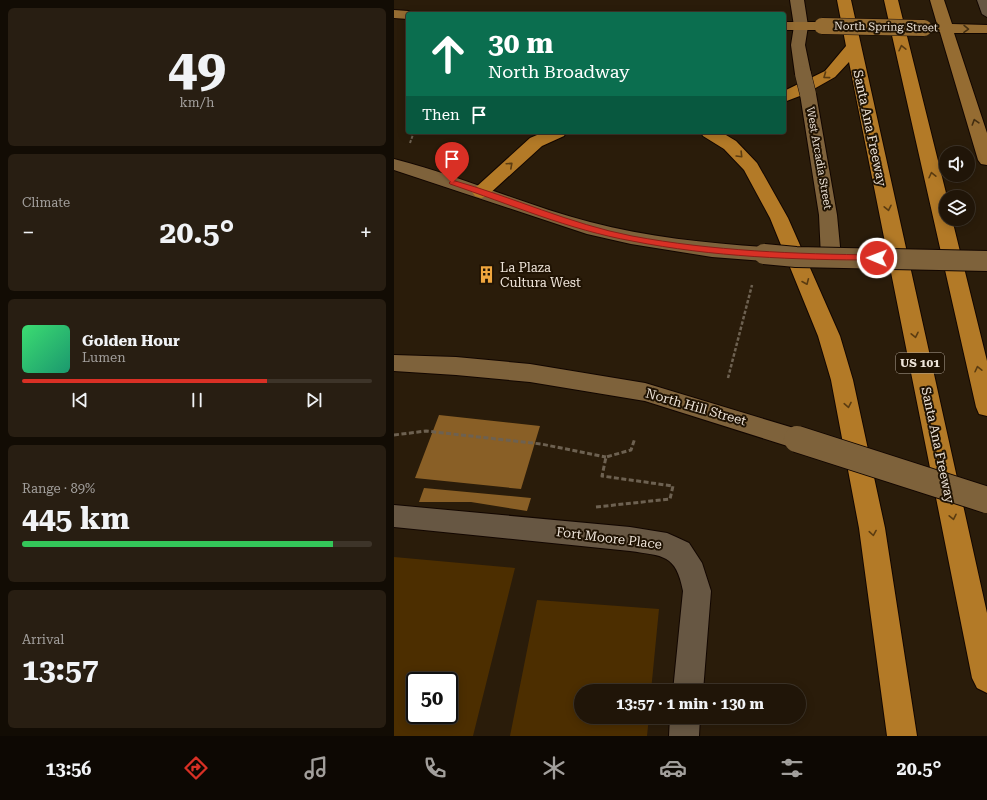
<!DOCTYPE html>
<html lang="en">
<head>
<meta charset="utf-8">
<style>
	body { margin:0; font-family:"Roboto Serif",serif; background:#281e12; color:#f1f3f6; height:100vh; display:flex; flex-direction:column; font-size:15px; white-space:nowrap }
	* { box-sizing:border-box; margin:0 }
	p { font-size:13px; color:#a29f9c }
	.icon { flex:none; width:22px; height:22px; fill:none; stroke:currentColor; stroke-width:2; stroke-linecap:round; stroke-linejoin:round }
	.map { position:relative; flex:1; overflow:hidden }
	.sheet { display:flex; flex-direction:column; gap:8px; padding:8px; background:#120c04; width:394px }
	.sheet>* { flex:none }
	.hud { position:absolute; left:12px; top:12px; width:380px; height:122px; border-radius:4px; box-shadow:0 2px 10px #0003,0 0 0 1px #3d3429; background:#0b6e4f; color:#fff; overflow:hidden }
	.controls { position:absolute; left:545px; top:146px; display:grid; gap:8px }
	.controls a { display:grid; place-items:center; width:36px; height:36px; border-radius:50%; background:#201508; box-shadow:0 2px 10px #0003,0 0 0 1px #3d3429; font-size:20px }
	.speed { position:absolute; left:12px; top:672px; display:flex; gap:8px; font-size:20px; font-weight:700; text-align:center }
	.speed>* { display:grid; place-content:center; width:52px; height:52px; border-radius:50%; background:#201508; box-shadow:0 2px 10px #0003,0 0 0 1px #3d3429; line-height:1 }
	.speed .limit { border:2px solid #111; border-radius:6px; background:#fff; color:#111 }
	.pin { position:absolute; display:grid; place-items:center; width:34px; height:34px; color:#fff; margin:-41px -17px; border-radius:50% 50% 50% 0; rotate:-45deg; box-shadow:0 0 4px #0007 }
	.pin .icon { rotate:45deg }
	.me { position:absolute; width:44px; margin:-22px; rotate:271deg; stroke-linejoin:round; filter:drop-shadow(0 0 3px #0008) }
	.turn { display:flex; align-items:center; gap:14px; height:84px; padding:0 16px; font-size:18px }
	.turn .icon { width:52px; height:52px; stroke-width:2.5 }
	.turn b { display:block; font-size:28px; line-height:34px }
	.then { display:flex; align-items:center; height:38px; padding:0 16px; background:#0003; gap:8px; font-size:15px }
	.big { font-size:30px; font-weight:700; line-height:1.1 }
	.sheet .widget { flex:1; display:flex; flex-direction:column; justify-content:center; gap:6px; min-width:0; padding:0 14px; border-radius:6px; background:#281e12 }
	.sheet .dial { align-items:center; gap:0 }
	.dial b { font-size:52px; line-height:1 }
	.song { display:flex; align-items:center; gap:12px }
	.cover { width:48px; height:48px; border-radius:6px; background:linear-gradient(135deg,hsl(140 70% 55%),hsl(160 70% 35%)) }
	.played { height:4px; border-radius:2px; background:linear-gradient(90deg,#d93025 70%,#3d3429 70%) }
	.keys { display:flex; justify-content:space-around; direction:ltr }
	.heat { display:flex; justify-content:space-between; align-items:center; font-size:22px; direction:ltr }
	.charge { height:6px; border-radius:3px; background:linear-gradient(90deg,#34c759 89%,#3d3429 0) }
	.trip { position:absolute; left:180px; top:684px; width:232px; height:40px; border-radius:20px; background:#201508; box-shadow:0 2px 10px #0003,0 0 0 1px #3d3429; font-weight:700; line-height:40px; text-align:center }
	.dock { display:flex; height:64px; justify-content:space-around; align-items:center; background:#0d0803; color:#a29f9c }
	.dock .icon { width:28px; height:28px }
	.dock .selected { color:#d93025 }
	.dock b { font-size:18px; color:#f1f3f6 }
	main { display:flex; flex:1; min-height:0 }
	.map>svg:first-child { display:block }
</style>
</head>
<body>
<main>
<section class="sheet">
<div class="widget dial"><b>49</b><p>km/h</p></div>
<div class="widget"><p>Climate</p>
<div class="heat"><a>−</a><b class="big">20.5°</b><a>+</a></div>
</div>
<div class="widget">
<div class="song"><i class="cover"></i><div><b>Golden Hour</b><p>Lumen</p></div></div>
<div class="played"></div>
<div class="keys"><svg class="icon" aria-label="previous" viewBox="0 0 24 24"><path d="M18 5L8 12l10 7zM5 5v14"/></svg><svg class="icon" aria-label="pause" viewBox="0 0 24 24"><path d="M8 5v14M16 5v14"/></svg><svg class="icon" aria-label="next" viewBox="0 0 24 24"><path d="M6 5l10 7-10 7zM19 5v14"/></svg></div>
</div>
<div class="widget"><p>Range · 89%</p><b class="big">445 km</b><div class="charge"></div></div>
<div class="widget"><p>Arrival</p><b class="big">13:57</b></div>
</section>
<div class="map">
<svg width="593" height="736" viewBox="0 0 593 736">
	<rect width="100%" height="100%" fill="#2a1c0a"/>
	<path fill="#4c2e00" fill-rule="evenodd" d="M0 557 121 568 79 736H0ZM21 681H55V715H21Z
		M143 600 265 609 257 691H187V717H255L253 736H116Z"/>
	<path fill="#895f26" d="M45 415 146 426 127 489 21 478Z
		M30 488 137 498 133 511 77 502H25Z"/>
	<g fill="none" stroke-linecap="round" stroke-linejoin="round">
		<defs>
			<path id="lane" d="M583 0H593V17L588 14Z"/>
			<path id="street" d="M0 505 236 527 273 533 282 537 295 543 308 563 317 591 309 691H279L289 591C282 554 269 556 236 551L0 527Z
				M276 717H306L305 736H275Z"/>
			<path id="secondary" d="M396 0H410L414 26 411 45 417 74 414 77H404L401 74 397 45 400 26Z
				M414 89 420 91 422 94 443 215 447 257 444 262 437 264 430 262 427 257 425 215 406 94 408 91Z
				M0 159C67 176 130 205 196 222 253 237 312 243 370 247L377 249 380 254 377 259 370 261 318 257 237 244 193 234 0 170Z
				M0 355 62 357 136 364 251 383 403 429 411 432 415 439 411 446 403 449 251 401 136 382 62 375 0 371Z"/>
			<path id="primary" d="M536 0H550L558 24 593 25V33H560L593 133V165L587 164 584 160 546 32 534 31 532 28 534 25 543 24Z
				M0 10 14 11 20 14H14V19L0 18Z
				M390 22H428L433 23 435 26 433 29 428 30H390Z"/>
			<path id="highway" d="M443 0H457L593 613V693L583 688 578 678 455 62 441 77 411 94 390 102V91L431 71 452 46Z
				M490 0H504L553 197 552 219H558L593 361V416L585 414 582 407Z
				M150 132H172L170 136 148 146 93 196 87 198 81 196 78 192 81 188 136 138Z
				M307 132H327L342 141 363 163 394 218 446 336 459 380 491 528 523 736H493L465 528 437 380 424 336 376 218 350 170 330 149 309 136Z"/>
		</defs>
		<use href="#lane" stroke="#120600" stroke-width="2"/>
		<use href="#street" stroke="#120600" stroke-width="2"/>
		<use href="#secondary" stroke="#120600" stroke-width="2"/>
		<use href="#primary" stroke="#120600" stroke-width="2"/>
		<use href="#highway" stroke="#120600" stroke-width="2"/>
		<path stroke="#6d6151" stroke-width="2" stroke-dasharray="3 1.5" stroke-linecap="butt" d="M16 143 20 132"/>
		<path stroke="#6d6151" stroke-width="2.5" stroke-dasharray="3.5 2" stroke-linecap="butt" d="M334 378 358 285"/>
		<path stroke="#6d6151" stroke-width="3" stroke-dasharray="5 2.5" stroke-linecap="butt" d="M0 435 32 431 147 444 212 457
			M202 507 276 499 279 486 208 476 212 457 237 450 241 438"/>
		<use href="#lane" fill="#675743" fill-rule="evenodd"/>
		<use href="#street" fill="#675743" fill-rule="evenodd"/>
		<use href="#secondary" fill="#7e623b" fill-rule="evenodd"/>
		<use href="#primary" fill="#956c32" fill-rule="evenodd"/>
		<use href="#highway" fill="#b37a27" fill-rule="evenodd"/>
		<defs>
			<path id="secondary-bridge-far2" d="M409 74 414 94"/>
			<path id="secondary-bridge-far1" d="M370 254 402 257 593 261"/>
			<path id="secondary-bridge" d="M403 439 593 500"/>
			<path id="primary-bridge" d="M428 26 530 28"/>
		</defs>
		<use href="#secondary-bridge-far2" stroke="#120600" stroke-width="17" stroke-linecap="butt"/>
		<use href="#secondary-bridge-far1" stroke="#120600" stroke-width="22" stroke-linecap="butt"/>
		<use href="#secondary-bridge" stroke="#120600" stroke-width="28" stroke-linecap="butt"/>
		<use href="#primary-bridge" stroke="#120600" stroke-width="17" stroke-linecap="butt"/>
		<use href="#secondary-bridge-far2" stroke="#7e623b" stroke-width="16"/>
		<use href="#secondary-bridge-far1" stroke="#7e623b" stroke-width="20"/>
		<use href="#secondary-bridge" stroke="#7e623b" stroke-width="26"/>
		<use href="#primary-bridge" stroke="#956c32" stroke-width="16"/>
	</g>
	<defs><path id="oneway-chevron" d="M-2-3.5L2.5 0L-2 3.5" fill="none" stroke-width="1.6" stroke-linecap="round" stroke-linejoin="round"/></defs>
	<g stroke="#432e11">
		<use href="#oneway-chevron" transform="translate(572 29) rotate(1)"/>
		<use href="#oneway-chevron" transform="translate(581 122) rotate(-107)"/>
	</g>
	<g stroke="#5b3c11">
		<use href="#oneway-chevron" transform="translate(508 48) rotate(-103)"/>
		<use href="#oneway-chevron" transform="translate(432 76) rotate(144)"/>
		<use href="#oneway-chevron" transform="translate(346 155) rotate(46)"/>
		<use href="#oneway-chevron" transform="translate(116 165) rotate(-42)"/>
		<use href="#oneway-chevron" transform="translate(538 175) rotate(-103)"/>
		<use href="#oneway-chevron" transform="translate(494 208) rotate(78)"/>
		<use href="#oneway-chevron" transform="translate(412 282) rotate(67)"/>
		<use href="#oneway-chevron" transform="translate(521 335) rotate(78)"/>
		<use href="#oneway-chevron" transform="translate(584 369) rotate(-103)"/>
		<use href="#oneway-chevron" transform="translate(454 405) rotate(79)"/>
		<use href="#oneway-chevron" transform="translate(559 517) rotate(78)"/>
		<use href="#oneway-chevron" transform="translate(479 533) rotate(81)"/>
	</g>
	<path fill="#d93025" stroke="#8d1f18" d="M58 180C119 197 176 224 238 236 319 251 401 254 483 255L487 258 483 260C401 260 319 257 238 241 176 230 115 204 56 184L55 183Z"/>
	<defs>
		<symbol id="building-bare" viewBox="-9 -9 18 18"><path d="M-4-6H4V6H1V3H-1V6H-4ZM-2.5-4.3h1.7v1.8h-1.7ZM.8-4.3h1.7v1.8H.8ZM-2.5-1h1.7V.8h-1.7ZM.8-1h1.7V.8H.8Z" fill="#f0a63e" stroke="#201303" stroke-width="2.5" paint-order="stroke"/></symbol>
	</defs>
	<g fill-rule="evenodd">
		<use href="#building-bare" x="80" y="262" width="25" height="25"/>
	</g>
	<g text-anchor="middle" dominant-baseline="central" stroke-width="4" stroke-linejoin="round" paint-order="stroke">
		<g font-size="11" fill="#ede3d8" stroke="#201303">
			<text transform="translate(492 27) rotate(1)">North Spring Street</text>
			<text transform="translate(425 158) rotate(80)">West Arcadia Street</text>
		</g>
		<rect fill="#201303" stroke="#b0a598" stroke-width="1" x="502" y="353" width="48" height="20" rx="3"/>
		<g font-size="12" font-weight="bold" fill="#ede3d8">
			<text x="526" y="363">US 101</text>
		</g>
		<g font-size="13" fill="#ede3d8" stroke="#201303">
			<text transform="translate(476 128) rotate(78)">Santa Ana Freeway</text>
			<text transform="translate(302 407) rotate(16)">North Hill Street</text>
			<text transform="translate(544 445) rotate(78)">Santa Ana Freeway</text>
			<text transform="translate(215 538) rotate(7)">Fort Moore Place</text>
		</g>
		<g font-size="13" fill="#ede3d8" stroke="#201303" text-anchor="start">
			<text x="106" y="267">La Plaza<tspan x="106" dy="15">Cultura West</tspan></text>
		</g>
	</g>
</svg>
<div class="controls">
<a><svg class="icon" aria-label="sound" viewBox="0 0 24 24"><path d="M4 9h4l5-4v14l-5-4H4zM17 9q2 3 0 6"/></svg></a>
<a><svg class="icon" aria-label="layers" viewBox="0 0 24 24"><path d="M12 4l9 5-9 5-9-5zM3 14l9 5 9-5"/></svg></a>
</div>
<div class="speed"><div class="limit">50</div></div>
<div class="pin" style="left:58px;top:183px;background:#d93025"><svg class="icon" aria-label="arrive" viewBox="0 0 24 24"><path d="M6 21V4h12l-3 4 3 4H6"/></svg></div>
<svg class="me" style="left:483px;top:258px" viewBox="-20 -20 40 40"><circle r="17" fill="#d93025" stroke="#fff" stroke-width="3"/><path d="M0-11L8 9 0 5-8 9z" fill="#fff"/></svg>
<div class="trip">13:57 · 1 min · 130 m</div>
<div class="hud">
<div class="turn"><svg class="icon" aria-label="ahead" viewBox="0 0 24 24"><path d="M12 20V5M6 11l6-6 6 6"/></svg><div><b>30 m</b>North Broadway</div></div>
<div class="then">Then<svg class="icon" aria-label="arrive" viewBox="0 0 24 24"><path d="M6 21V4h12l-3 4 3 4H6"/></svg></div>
</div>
</div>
</main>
<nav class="dock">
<b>13:56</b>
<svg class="icon selected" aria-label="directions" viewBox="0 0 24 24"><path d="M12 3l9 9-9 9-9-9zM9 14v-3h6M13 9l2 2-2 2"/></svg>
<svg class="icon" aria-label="music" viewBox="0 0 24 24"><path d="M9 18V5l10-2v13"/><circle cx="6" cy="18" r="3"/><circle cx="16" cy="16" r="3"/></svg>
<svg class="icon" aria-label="phone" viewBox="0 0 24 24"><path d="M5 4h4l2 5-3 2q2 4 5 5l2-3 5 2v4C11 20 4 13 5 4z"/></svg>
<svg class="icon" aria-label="climate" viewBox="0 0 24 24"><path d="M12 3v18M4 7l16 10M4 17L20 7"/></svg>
<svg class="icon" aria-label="car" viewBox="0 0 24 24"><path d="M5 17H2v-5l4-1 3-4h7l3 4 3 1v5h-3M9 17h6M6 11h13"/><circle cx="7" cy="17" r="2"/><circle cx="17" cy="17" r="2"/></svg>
<svg class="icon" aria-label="filters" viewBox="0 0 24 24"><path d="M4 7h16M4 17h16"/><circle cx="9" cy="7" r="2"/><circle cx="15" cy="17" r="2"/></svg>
<b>20.5°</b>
</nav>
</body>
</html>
